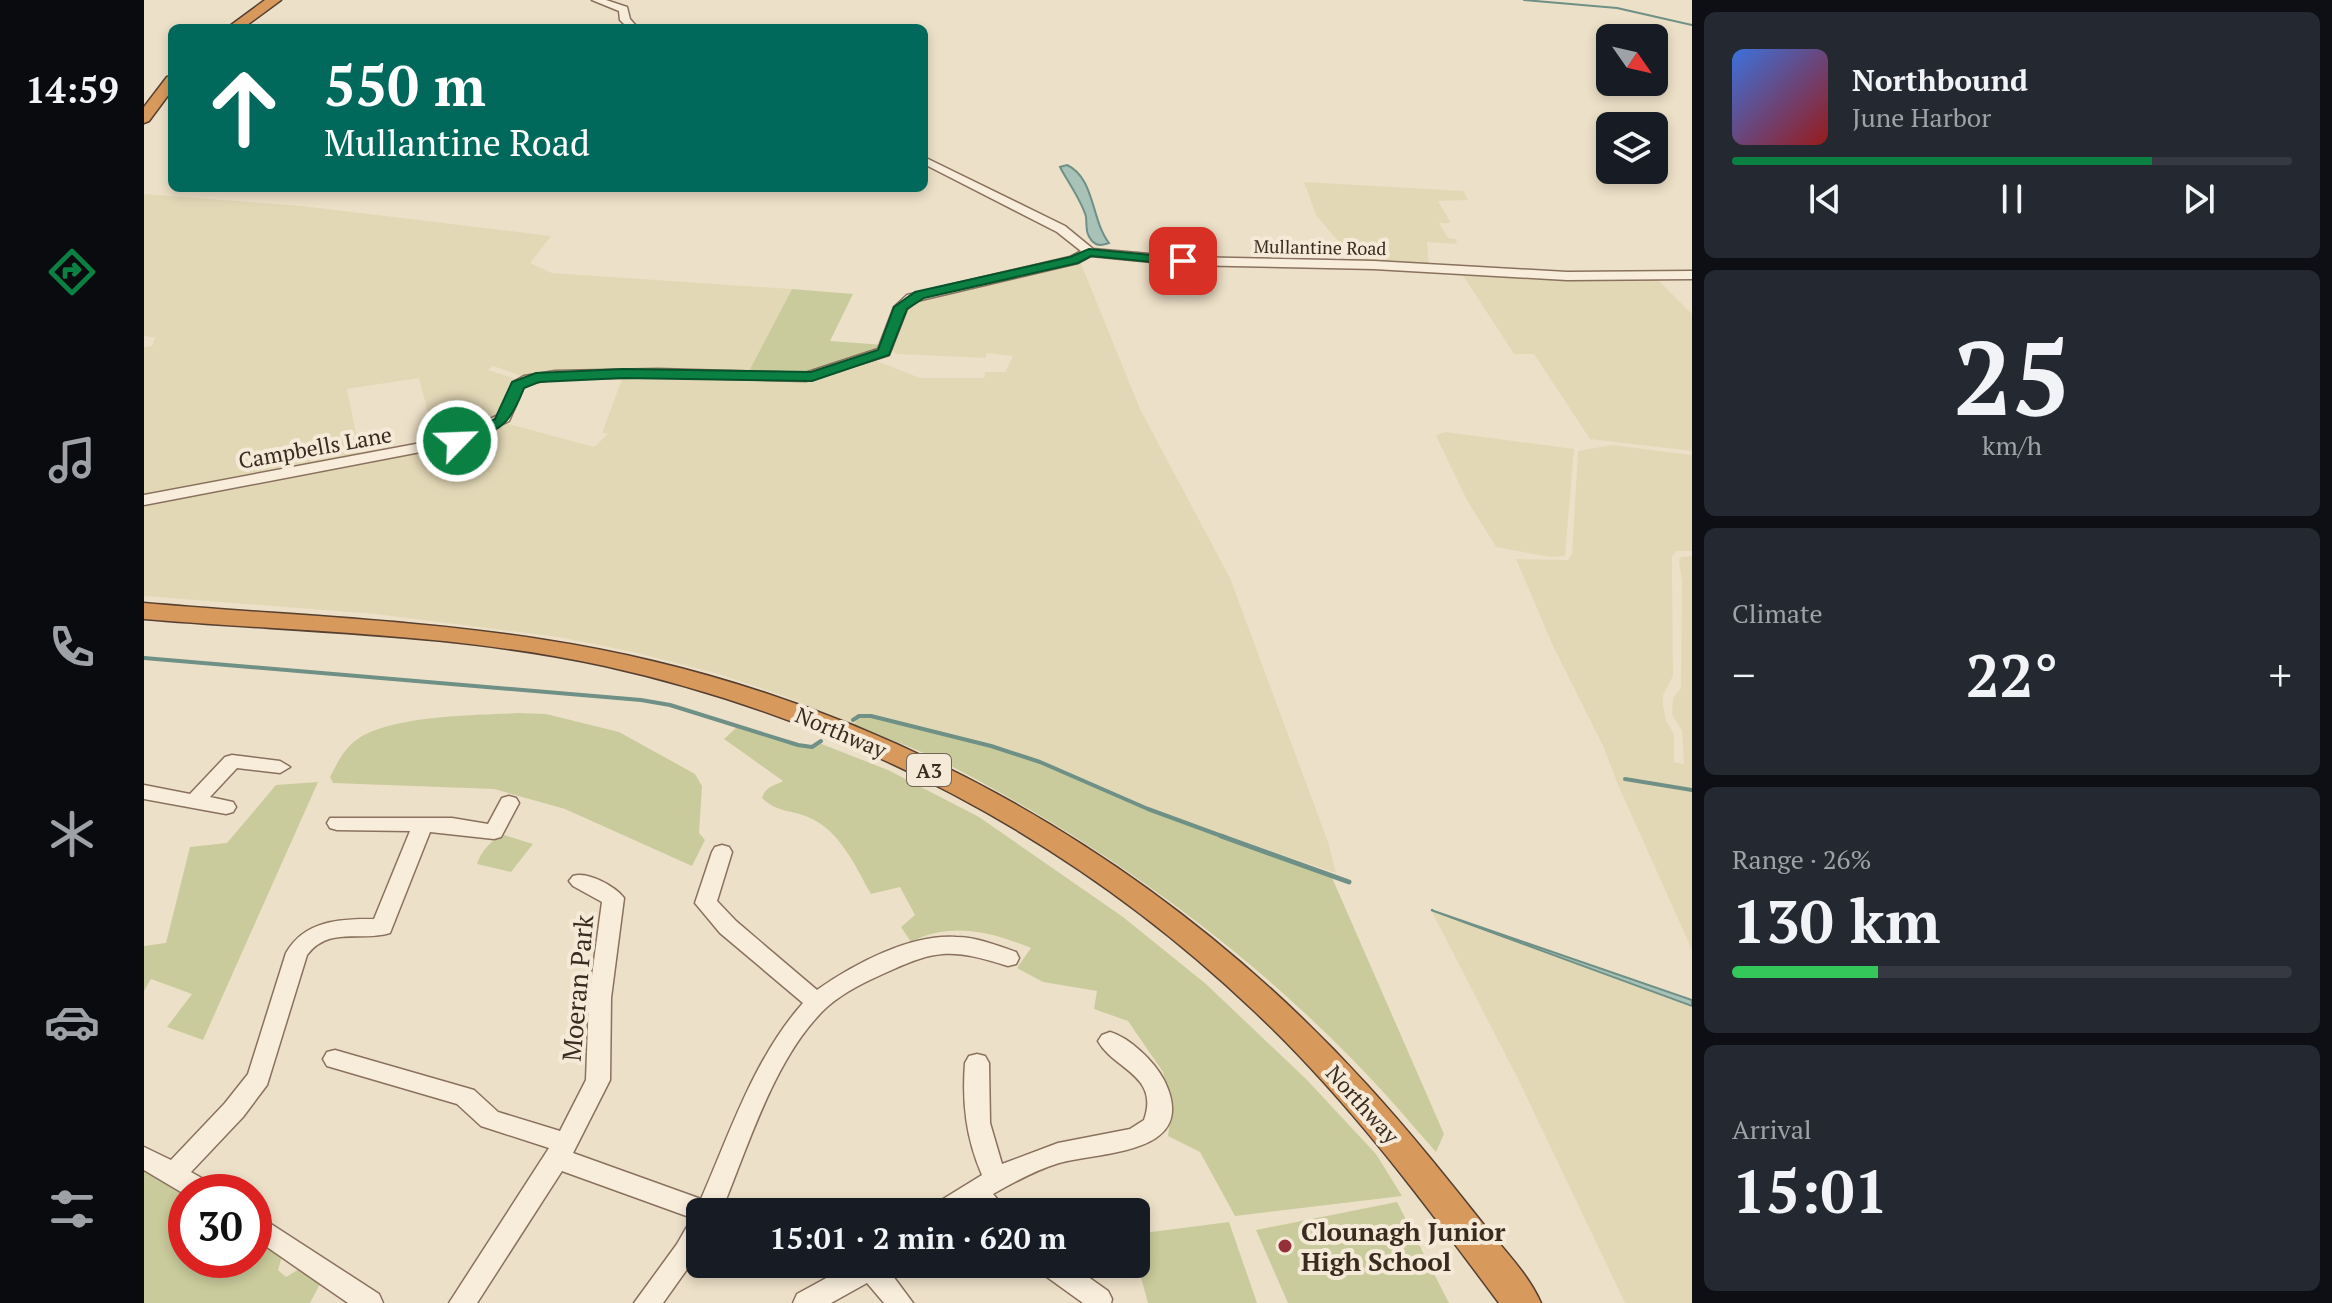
<!DOCTYPE html>
<html lang="en">
<head>
<meta charset="utf-8">
<style>
	body { margin:0; font-family:"PT Serif",serif; background:#242831; color:#f1f3f6; height:100vh; display:flex; flex-direction:column; font-size:30px; white-space:nowrap }
	* { box-sizing:border-box; margin:0 }
	p { font-size:26px; color:#9ea1a6 }
	.icon { flex:none; width:44px; height:44px; fill:none; stroke:currentColor; stroke-width:2; stroke-linecap:round; stroke-linejoin:round }
	.map { position:relative; flex:1; overflow:hidden }
	.panel { display:flex; flex-direction:column; gap:12px; padding:12px; background:#0d0f14; width:640px }
	.panel>* { flex:none }
	.banner { position:absolute; left:24px; top:24px; width:760px; height:168px; border-radius:12px; box-shadow:0 4px 12px #0003; background:#00695c; color:#fff; overflow:hidden }
	.needle { width:52px; rotate:124deg }
	.tools { position:absolute; left:1452px; top:24px; display:grid; gap:16px }
	.tools a { display:grid; place-items:center; width:72px; height:72px; border-radius:12px; background:#171b24; box-shadow:0 4px 12px #0003; font-size:40px }
	.speed { position:absolute; left:24px; top:1174px; display:flex; gap:16px; font-size:40px; font-weight:700; text-align:center }
	.speed>* { display:grid; place-content:center; width:104px; height:104px; border-radius:50%; background:#171b24; box-shadow:0 4px 12px #0003; line-height:1 }
	.speed .limit { border:12px solid #d22; background:#fff; color:#111 }
	.pin { position:absolute; display:grid; place-items:center; width:68px; height:68px; color:#fff; margin:-34px; border-radius:16px; box-shadow:0 4px 12px #0006 }
	.me { position:absolute; width:88px; margin:-44px; rotate:66deg; stroke-linejoin:round; filter:drop-shadow(0 0 6px #0008) }
	.turn { display:flex; align-items:center; gap:28px; height:168px; padding:0 24px; font-size:36px }
	.turn .icon { width:104px; height:104px; stroke-width:2.5 }
	.turn b { display:block; font-size:56px; line-height:68px }
	.big { font-size:60px; font-weight:700; line-height:1.1 }
	.panel .card { flex:1; display:flex; flex-direction:column; justify-content:center; gap:12px; min-width:0; padding:0 28px; border-radius:12px; background:#242831 }
	.panel .dial { align-items:center; gap:0 }
	.dial b { font-size:104px; line-height:1 }
	.song { display:flex; align-items:center; gap:24px }
	.cover { width:96px; height:96px; border-radius:12px; background:linear-gradient(135deg,hsl(220 70% 55%),hsl(0 70% 35%)) }
	.played { height:8px; border-radius:4px; background:linear-gradient(90deg,#0b8043 75%,#363941 75%) }
	.keys { display:flex; justify-content:space-around; direction:ltr }
	.heat { display:flex; justify-content:space-between; align-items:center; font-size:44px; direction:ltr }
	.charge { height:12px; border-radius:6px; background:linear-gradient(90deg,#34c759 26%,#363941 0) }
	.trip { position:absolute; left:542px; top:1198px; width:464px; height:80px; border-radius:12px; background:#171b24; box-shadow:0 4px 12px #0003; font-weight:700; line-height:80px; text-align:center }
	main { display:flex; flex:1; min-height:0 }
	.menu { display:flex; flex-direction:column; width:144px; justify-content:space-around; align-items:center; background:#090b0e; color:#9ea1a6 }
	.menu .icon { width:56px; height:56px }
	.menu .selected { color:#0b8043 }
	.menu b { font-size:36px; color:#f1f3f6 }
	.map>svg:first-child { display:block }
</style>
</head>
<body>
<main>
<nav class="menu">
<b>14:59</b>
<svg class="icon selected" aria-label="directions" viewBox="0 0 24 24"><path d="M12 3l9 9-9 9-9-9zM9 14v-3h6M13 9l2 2-2 2"/></svg>
<svg class="icon" aria-label="music" viewBox="0 0 24 24"><path d="M9 18V5l10-2v13"/><circle cx="6" cy="18" r="3"/><circle cx="16" cy="16" r="3"/></svg>
<svg class="icon" aria-label="phone" viewBox="0 0 24 24"><path d="M5 4h4l2 5-3 2q2 4 5 5l2-3 5 2v4C11 20 4 13 5 4z"/></svg>
<svg class="icon" aria-label="climate" viewBox="0 0 24 24"><path d="M12 3v18M4 7l16 10M4 17L20 7"/></svg>
<svg class="icon" aria-label="car" viewBox="0 0 24 24"><path d="M5 17H2v-5l4-1 3-4h7l3 4 3 1v5h-3M9 17h6M6 11h13"/><circle cx="7" cy="17" r="2"/><circle cx="17" cy="17" r="2"/></svg>
<svg class="icon" aria-label="filters" viewBox="0 0 24 24"><path d="M4 7h16M4 17h16"/><circle cx="9" cy="7" r="2"/><circle cx="15" cy="17" r="2"/></svg>
</nav>
<div class="map">
<svg width="1548" height="1303" viewBox="0 0 1548 1303">
	<rect width="100%" height="100%" fill="#ede0c8"/>
	<path fill="#e3d8b6" d="M1160 182 1319 191 1324 200 1294 201 1307 223H1295L1304 238 1312 239 1313 244 1283 242 1285 266 1211 261 1172 215Z
		M0 194 158 206 407 236 386 263 408 273 648 289 604 373 383 378 349 366 344 370 372 379 367 381 351 421 292 444 275 378 203 389 217 458 0 497V347L8 346 11 338 0 336Z
		M936 261 996 409 1086 578 1184 842 1192 873 1004 809 896 762 847 746 727 716H715L710 725 635 694 571 673 489 652 414 637 231 614 0 596V504L302 447 331 438 361 423 450 447 464 434 459 433V430L478 379 489 376 658 382 730 360 776 378H840L841 372H861L869 356 843 353 841 358 752 354 747 349 761 309 768 301Z
		M1318 274 1514 280 1548 314V451L1446 439 1390 354H1370Z
		M1302 432 1430 449 1421 556 1406 557 1352 547 1323 500 1294 440 1292 435Z
		M1468 445 1548 455V551H1532L1528 557 1529 676 1519 695V705L1522 721 1530 734V762L1540 764 1538 731 1528 714 1529 698 1537 688 1538 581 1535 562 1537 557 1548 556V950L1474 785 1460 748 1409 646 1372 559 1424 560 1428 554 1434 451Z
		M1287 910 1548 1006V1303H1481L1375 1081Z"/>
	<path fill="#c9cb9c" d="M648 289 709 294 686 341 740 345 738 350 672 373H604Z
		M375 713 402 714 475 732 551 774 558 786 555 833 561 840 548 866 421 809 350 789 189 783 186 777C193 764 199 750 211 741 243 715 333 715 375 713Z
		M715 716H727L847 746 896 762 1004 809 1186 873 1300 1134 1292 1152C1264 1120 1236 1087 1206 1057 1090 939 952 841 805 765 775 749 741 738 710 725Z
		M593 727 668 747 675 743 744 770 835 817 979 917 1062 984 1163 1080 1232 1154 1258 1196 1091 1216 1056 1152 1024 1136 1028 1107 1019 1072 984 1021 950 1009 953 991 899 982 873 968 887 948C848 932 806 921 767 942L757 927 771 915 756 887 727 894C711 866 696 830 664 817 647 810 632 812 618 798 622 786 630 786 639 781L580 739Z
		M174 782 59 1040 23 1027 48 994 7 979 0 991V946L22 943 46 847 83 843 132 785Z
		M360 835 389 844 367 872 333 864C337 851 347 840 360 835Z
		M0 1171 42 1197V1260H110V1239L138 1256 134 1270 142 1277 155 1269 176 1284 166 1303H0Z
		M1253 1202 1305 1303H1144L1112 1230Z
		M1085 1222 1113 1303H1004L992 1259V1234Z"/>
	<path fill="#a9c2b8" stroke="#6f9086" stroke-width="2" d="M923 165C951 178 947 220 965 243 959 245 954 247 948 241 941 233 943 226 942 217 939 203 922 179 916 167Z
		M1287 910 1548 1000V1006Z"/>
	<g fill="none" stroke-linecap="round" stroke-linejoin="round">
		<path stroke="#6f9086" stroke-width="2" d="M1380 0 1473 8 1548 25"/>
		<path stroke="#6f9086" stroke-width="4" d="M0 658 497 700 526 705 654 745 668 747 677 741
			M709 720 715 716H727L847 746 896 762 1004 809 1083 838
			M1481 779 1548 790"/>
		<path stroke="#6f9086" stroke-width="5" d="M1077 836 1205 882"/>
		<defs>
			<path id="minor" d="M448 0H462L483 7 486 19 494 28H484L476 20 475 11Z
				M780 157 921 226 949 249 1039 257 1230 261 1423 272 1548 271V279L1423 280 1230 269 1039 265 947 256 934 263 773 301 763 309 745 355 662 381 514 377 411 379 389 383 380 387 365 421 318 444 0 505V495L309 437 354 415 369 382 380 376 411 371 514 369 661 373 734 349 750 307 763 295 926 257 937 251 913 232 780 164Z
				M88 755 136 761 146 767 136 773 93 768 66 797 89 802 92 807 89 812 82 814 0 799V785L46 794 81 757Z
				M365 796 372 798 375 803 357 837 350 839 286 832 246 933C216 942 185 926 163 955L123 1085 99 1117 47 1172 68 1184 72 1192H42V1195L0 1170V1147L27 1160 81 1103 104 1074 142 953C161 920 196 919 230 919L266 831 193 830 186 828 183 823 186 818H308L344 824 358 798Z
				M578 845 585 847 588 852 573 901 592 921 673 990C710 964 766 934 812 937 832 937 852 945 872 952L875 958 872 964 864 966C809 949 794 948 741 973 721 982 700 992 683 1007 631 1055 604 1147 577 1212H556V1251L519 1303H490L533 1244 548 1218 418 1171 333 1303H305L405 1148 337 1126 313 1104 183 1066 179 1059 183 1052 191 1050 330 1090 354 1112 416 1131 442 1080 445 998 458 902 429 886 425 881 429 876C443 871 471 886 480 898L467 998 466 1080 429 1153 557 1199C586 1133 610 1058 659 1003L576 933 551 903 568 852 571 847Z
				M966 1032C986 1038 1010 1061 1020 1080 1057 1155 958 1151 915 1163 892 1170 870 1182 849 1194L864 1212H834L828 1207 820 1212H787L791 1204 838 1175C822 1138 818 1103 821 1063L825 1056 833 1054 841 1056 845 1063 846 1123 858 1164 914 1143 986 1129 1000 1120C1016 1075 970 1070 954 1041L958 1035Z
				M110 1213 235 1294 239 1303H204L110 1238Z
				M708 1264H745L743 1268 769 1303H740L723 1283 687 1303H649L653 1294Z
				M892 1264H926L964 1291 968 1299 967 1303H939L896 1272Z"/>
			<path id="highway" d="M121 0H137L99 28H83Z
				M28 76V90L5 121 0 123V107L23 77Z
				M0 603C134 615 268 619 401 640 718 689 1008 849 1223 1085 1266 1132 1305 1181 1344 1230 1363 1253 1385 1276 1397 1303H1355C1279 1201 1202 1097 1109 1010 929 838 703 720 461 666 310 633 153 632 0 619Z"/>
		</defs>
		<use href="#minor" stroke="#89715e" stroke-width="3"/>
		<use href="#highway" stroke="#574031" stroke-width="3"/>
		<use href="#minor" fill="#f8eddb" fill-rule="evenodd"/>
		<use href="#highway" fill="#d8995d" fill-rule="evenodd"/>
	</g>
	<path fill="#0b8043" stroke="#07532c" stroke-width="2" d="M945 249 1039 258 1046 261 1039 265 947 256 934 263 780 298 763 309 745 355 668 381 479 378 395 382 380 388C364 429 357 427 319 445L313 446 306 441 351 419 368 382 392 373 479 369 667 372 734 350 750 307 771 292 926 257Z"/>
	<circle fill="#963038" stroke="#f5ead8" stroke-width="3" cx="1141" cy="1246" r="8"/>
	<g text-anchor="middle" dominant-baseline="central" stroke-width="8" stroke-linejoin="round" paint-order="stroke">
		<g font-size="18" fill="#3a2b21" stroke="#f5ead8">
			<text transform="translate(1176 247) rotate(1)">Mullantine Road</text>
		</g>
		<rect fill="#f5ead8" stroke="#726458" stroke-width="2" x="763" y="754" width="44" height="32" rx="6"/>
		<g font-size="20" font-weight="bold" fill="#3a2b21">
			<text x="785" y="770">A3</text>
		</g>
		<g font-size="22" fill="#3a2b21" stroke="#f5ead8">
			<text transform="translate(171 447) rotate(-10)">Campbells Lane</text>
			<text transform="translate(697 732) rotate(23)">Northway</text>
			<text transform="translate(1219 1104) rotate(48)">Northway</text>
		</g>
		<g font-size="26" fill="#3a2b21" stroke="#f5ead8">
			<text transform="translate(433 988) rotate(-85)">Moeran Park</text>
		</g>
		<g font-size="26" font-weight="bold" fill="#3a2b21" stroke="#f5ead8" text-anchor="start">
			<text x="1157" y="1231">Clounagh Junior<tspan x="1157" dy="30">High School</tspan></text>
		</g>
	</g>
</svg>
<div class="tools">
<a><svg class="needle" viewBox="-14 -14 28 28"><path d="M0-13l5 13h-10z" fill="#e53935"/><path d="M0 13l5-13h-10z" fill="#9ea1a6"/></svg></a>
<a><svg class="icon" aria-label="layers" viewBox="0 0 24 24"><path d="M12 4l9 5-9 5-9-5zM3 14l9 5 9-5"/></svg></a>
</div>
<div class="speed"><div class="limit">30</div></div>
<div class="pin" style="left:1039px;top:261px;background:#d93025"><svg class="icon" aria-label="arrive" viewBox="0 0 24 24"><path d="M6 21V4h12l-3 4 3 4H6"/></svg></div>
<svg class="me" style="left:313px;top:441px" viewBox="-20 -20 40 40"><circle r="17" fill="#0b8043" stroke="#fff" stroke-width="3"/><path d="M0-11L8 9 0 5-8 9z" fill="#fff"/></svg>
<div class="trip">15:01 · 2 min · 620 m</div>
<div class="banner">
<div class="turn"><svg class="icon" aria-label="ahead" viewBox="0 0 24 24"><path d="M12 20V5M6 11l6-6 6 6"/></svg><div><b>550 m</b>Mullantine Road</div></div>
</div>
</div>
<section class="panel">
<div class="card">
<div class="song"><i class="cover"></i><div><b>Northbound</b><p>June Harbor</p></div></div>
<div class="played"></div>
<div class="keys"><svg class="icon" aria-label="previous" viewBox="0 0 24 24"><path d="M18 5L8 12l10 7zM5 5v14"/></svg><svg class="icon" aria-label="pause" viewBox="0 0 24 24"><path d="M8 5v14M16 5v14"/></svg><svg class="icon" aria-label="next" viewBox="0 0 24 24"><path d="M6 5l10 7-10 7zM19 5v14"/></svg></div>
</div>
<div class="card dial"><b>25</b><p>km/h</p></div>
<div class="card"><p>Climate</p>
<div class="heat"><a>−</a><b class="big">22°</b><a>+</a></div>
</div>
<div class="card"><p>Range · 26%</p><b class="big">130 km</b><div class="charge"></div></div>
<div class="card"><p>Arrival</p><b class="big">15:01</b></div>
</section>
</main>
</body>
</html>
